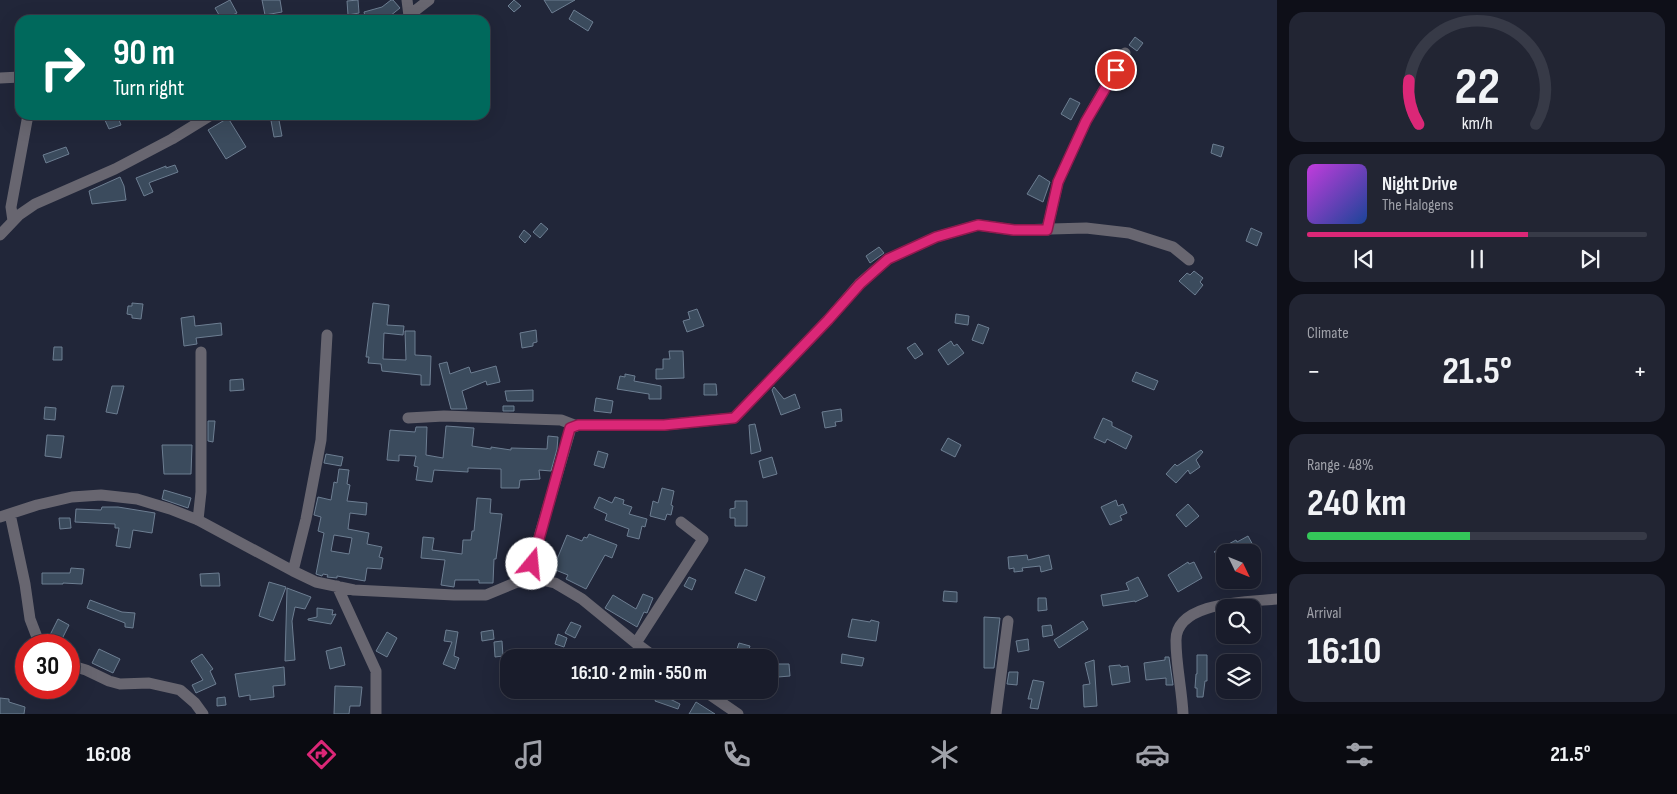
<!DOCTYPE html>
<html lang="en">
<head>
<meta charset="utf-8">
<style>
	body { margin:0; font-family:"Sofia Sans Condensed",sans-serif; background:#222533; color:#f1f3f6; height:100vh; display:flex; flex-direction:column; font-size:19px; white-space:nowrap }
	* { box-sizing:border-box; margin:0 }
	p { font-size:16px; color:#9fa1a9 }
	.icon { flex:none; width:28px; height:28px; fill:none; stroke:currentColor; stroke-width:2; stroke-linecap:round; stroke-linejoin:round }
	.map { position:relative; flex:1; overflow:hidden }
	.panel { display:flex; flex-direction:column; gap:12px; padding:12px; background:#0e0f18; width:400px }
	.panel>* { flex:none }
	.banner { position:absolute; left:15px; top:15px; width:475px; height:105px; border-radius:15px; box-shadow:0 5px 20px #0002,0 0 0 1px #373a47; background:#00695c; color:#fff; overflow:hidden }
	.needle { width:32px; rotate:133deg }
	.tools { position:absolute; left:1216px; top:544px; display:grid; gap:10px }
	.tools a { display:grid; place-items:center; width:45px; height:45px; border-radius:10px; background:#191c2b; box-shadow:0 5px 20px #0002,0 0 0 1px #373a47; font-size:25px }
	.speed { position:absolute; left:15px; top:634px; display:flex; gap:10px; font-size:25px; font-weight:700; text-align:center }
	.speed>* { display:grid; place-content:center; width:65px; height:65px; border-radius:50%; background:#191c2b; box-shadow:0 5px 20px #0002,0 0 0 1px #373a47; line-height:1 }
	.speed .limit { border:8px solid #d22; background:#fff; color:#111 }
	.pin { position:absolute; display:grid; place-items:center; width:42px; height:42px; color:#fff; margin:-21px; border:2px solid #fff; border-radius:50%; box-shadow:0 1px 5px #0007 }
	.me { position:absolute; width:55px; margin:-28px; rotate:17deg; stroke-linejoin:round; filter:drop-shadow(0 0 4px #0008) }
	.turn { display:flex; align-items:center; gap:18px; height:105px; padding:0 15px; font-size:22px }
	.turn .icon { width:65px; height:65px; stroke-width:2.5 }
	.turn b { display:block; font-size:35px; line-height:42px }
	.big { font-size:38px; font-weight:700; line-height:1.1 }
	.panel .card { flex:1; display:flex; flex-direction:column; justify-content:center; gap:8px; min-width:0; padding:0 18px; border-radius:15px; background:#222533 }
	.panel .dial { align-items:center; gap:0 }
	.dial svg { height:130px; overflow:visible; fill:none; stroke:#373a47; stroke-width:7; stroke-linecap:round; text-anchor:middle }
	.dial text { fill:#f1f3f6; stroke:none }
	.song { display:flex; align-items:center; gap:15px }
	.cover { width:60px; height:60px; border-radius:8px; background:linear-gradient(135deg,hsl(290 70% 55%),hsl(220 70% 35%)) }
	.played { height:5px; border-radius:2px; background:linear-gradient(90deg,#db2777 65%,#373a47 65%) }
	.keys { display:flex; justify-content:space-around; direction:ltr }
	.heat { display:flex; justify-content:space-between; align-items:center; font-size:28px; direction:ltr }
	.charge { height:8px; border-radius:4px; background:linear-gradient(90deg,#34c759 48%,#373a47 0) }
	.trip { position:absolute; left:500px; top:649px; width:278px; height:50px; border-radius:15px; background:#191c2b; box-shadow:0 5px 20px #0002,0 0 0 1px #373a47; font-weight:700; line-height:50px; text-align:center }
	.dock { display:flex; height:80px; justify-content:space-around; align-items:center; background:#0a0b11; color:#9fa1a9 }
	.dock .icon { width:35px; height:35px }
	.dock .current { color:#db2777 }
	.dock b { font-size:22px; color:#f1f3f6 }
	main { display:flex; flex:1; min-height:0 }
	.map>svg:first-child { display:block }
</style>
</head>
<body>
<main>
<div class="map">
<svg width="1277" height="714" viewBox="0 0 1277 714">
	<rect width="100%" height="100%" fill="#212639"/>
	<path fill="#3b4b5d" stroke="#6d7e92" fill-rule="evenodd" d="M230 0 237 13 222 20 215 8Z
		M262 0H280L282 12 265 15Z
		M358 0 359 13 348 15 347 1Z
		M391 0H393L400 8 385 20H366L364 12 382 7Z
		M514 0 521 6 514 12 508 6Z
		M544 0H575L552 13Z
		M574 10 593 22 588 31 569 19Z
		M1135 37 1143 43 1137 51 1129 45Z
		M1070 98 1080 103 1071 120 1061 114Z
		M109 115H117L121 125 109 129 104 118Z
		M270 115H278L282 136 274 137Z
		M228 118 246 147 226 159 208 130Z
		M1213 144 1224 147 1221 157 1211 153Z
		M66 147 69 154 46 163 43 155Z
		M175 165 178 172 151 182 149 183 153 192 144 196 136 178 166 166V168Z
		M1039 175 1050 182 1043 202 1027 194Z
		M120 177 124 186 126 200 92 204 89 191Z
		M541 223 548 229 540 238 533 232Z
		M1251 228 1262 233 1257 246 1246 241Z
		M524 230 531 236 525 243 519 237Z
		M879 247 884 253 870 263 866 256Z
		M1194 271 1203 278 1200 282 1203 285 1195 295 1179 281 1187 273 1190 275Z
		M132 303 143 304 141 319 132 318V315L127 314 128 306H132Z
		M373 303 389 305 387 325 404 326 403 335 384 333 383 359 406 360 405 331H415V355L431 356 430 385H421V375L382 371 381 364 368 363 369 357H366Z
		M697 309 704 326 687 332 683 321 690 319 688 312Z
		M956 314 969 316 968 325 955 323Z
		M194 316 195 326 221 323 222 335 196 338 197 344 184 346 181 318Z
		M978 324 989 328 983 344 972 340Z
		M536 330 537 342 533 343V346L522 348 520 333Z
		M951 341 954 346 957 344 964 353 948 365 938 350Z
		M915 343 923 354 915 359 907 348Z
		M54 347H62V360H53Z
		M669 351H683L684 378 656 379V369H663V359H670Z
		M447 362 450 374 469 367 471 373 496 366 500 382 487 385 486 381 462 391 467 409H451L439 364Z
		M1136 372 1158 381 1154 390 1132 381Z
		M625 374 635 376 634 381 661 386V399H649V394L617 389 620 376 625 377Z
		M243 379 244 390 230 391V380Z
		M704 384H716L717 395H704Z
		M112 386H124L117 414 106 412Z
		M774 387 784 399 795 394 800 408 781 415 772 390Z
		M533 390V401H507L505 391Z
		M596 398 613 401 611 413 594 411Z
		M503 406H514V411H503Z
		M45 407 56 408 55 420 44 419Z
		M841 409 842 421 835 422 836 426 825 428 822 412Z
		M1103 418 1112 422V426L1132 436 1126 449 1107 439 1105 443 1094 438Z
		M208 421H215L213 442 208 441Z
		M755 424 761 451 751 454 749 425Z
		M446 426 474 428 472 446 491 449V447L511 450V448L547 449 548 436 558 437 557 449 551 471 539 470 540 479 520 480 519 488H501V469L468 468V472L434 470 432 482 416 480 418 467 414 466 416 456 399 455V461L387 460 390 430 415 432 416 427H427L426 455 443 458Z
		M47 435 64 436 61 458 45 456Z
		M948 438 961 445 955 457 941 450Z
		M162 445H192L191 474H164Z
		M1201 450 1203 452 1196 460 1200 467 1190 474 1188 470 1176 483 1166 474 1175 464 1177 466Z
		M598 451 608 454 604 468 594 465Z
		M326 454 343 457 341 466 324 463Z
		M772 457 777 474 763 478 759 461Z
		M339 469 349 470 347 484 350 485 347 501 367 503 366 515 350 513 348 529 369 533 367 544 382 547 379 557 383 558 381 569 367 568 365 581 337 576V578L327 577 328 575 323 574 322 576 316 574 324 533 318 531 321 517 314 515 318 497 331 500 334 482 337 483ZM334 535 352 538 349 554 331 551Z
		M662 488 674 491 671 505 673 506 671 515 667 514 665 520 650 516 653 501 658 503Z
		M164 490 191 498 188 508 162 499Z
		M599 497 612 503 615 497 624 500 623 504 632 507 629 514 647 519 645 527 642 526 639 539 627 536 629 529 605 520 607 514 594 508Z
		M477 498 491 499 490 513 502 514 496 559H494L493 583H479V580H455L454 587 441 585 445 560 421 558 423 537 434 538 432 550 462 554 463 540H471L472 531H474Z
		M1116 500 1118 506 1123 504 1127 513 1120 516 1122 520 1110 525 1101 507Z
		M735 501H747V526H735V518H730V509L735 508Z
		M1188 504 1199 516 1186 527 1176 515Z
		M102 507H118L155 513 152 533 133 530 130 548 116 546 119 528H115V524L75 522 76 509 101 510Z
		M59 518H70L71 528 60 529Z
		M589 534 617 545 612 558 605 555 586 589 566 579 568 575 553 569 567 535 582 541 584 537 587 538Z
		M1248 536 1254 547 1243 552H1214L1236 540 1237 542Z
		M1027 555 1028 560 1049 555 1052 569 1041 572 1040 566 1022 568 1023 571 1014 572V568L1009 569 1008 557Z
		M1188 562 1189 564 1194 562 1202 578 1178 592 1168 575Z
		M71 568 84 569 82 584 63 583V584H42V573H70Z
		M745 569 765 577 756 601 735 593Z
		M219 573 220 586H201L200 574Z
		M689 577 696 580 692 590 684 586Z
		M1138 577 1148 596 1135 602V601L1103 606 1101 595 1129 590 1126 583Z
		M269 582 286 587 273 621 259 616Z
		M287 588 311 597 305 609 295 607 292 621 295 660 285 661Z
		M944 591 957 592V602L943 601Z
		M643 594 653 598 647 613 644 612 637 627 605 608 613 595 636 609Z
		M1038 598H1046L1047 610 1038 611Z
		M90 600 122 612 135 613 133 628 125 627V623L87 608Z
		M317 608 333 610 332 615 336 614 331 624 308 620V619L317 617Z
		M984 617 1000 618 994 668H984Z
		M58 619 69 625 59 645H54L47 641Z
		M852 619 870 622 871 620 879 622 876 641 848 637Z
		M1083 621 1088 629 1059 648 1054 640Z
		M571 622 581 626 575 638 565 633Z
		M1051 625 1053 635 1043 637 1042 626Z
		M446 630 458 632 454 656 459 658 455 669 443 664 452 642 444 641Z
		M493 630 494 639 482 641 481 632Z
		M387 632 397 638 387 657 376 651Z
		M558 634 567 638 564 647 555 644Z
		M1028 639 1029 650 1018 652 1016 641Z
		M502 641 503 656 495 657 494 642Z
		M739 643 750 646 746 658H734Z
		M341 647 345 665 330 669 326 651Z
		M99 649 120 659 113 673 92 663Z
		M202 654 213 669 210 671 216 684 196 693 192 685 203 680 191 661Z
		M842 654 864 658 862 666 841 663Z
		M1197 655H1207V681H1205L1203 697H1197V688H1195L1196 674H1197Z
		M1165 657H1169L1173 685H1166V678L1146 680 1144 663 1165 660Z
		M1094 660 1097 706 1084 707 1083 685 1090 684 1085 663Z
		M777 664H789L790 676 778 677Z
		M1120 665 1121 667 1128 666 1130 682 1112 685 1109 666Z
		M284 667 285 685 273 686 274 697 250 700V695L239 697 235 674Z
		M1009 672H1018L1017 685 1007 684Z
		M1033 680 1044 682 1038 709 1030 708 1032 699H1028Z
		M335 686 362 687 360 706H350L349 714H334Z
		M658 693 680 704 678 709 655 701Z
		M225 697 226 705 217 706V698Z
		M0 698 9 699V702L25 707 24 714H0Z
		M696 702 715 714H689Z"/>
	<g fill="none" stroke-linecap="round" stroke-linejoin="round">
		<path stroke="#686670" stroke-width="11" d="M407 0 409 16
			M403 20 429 0
			M0 78 20 77
			M13 221 11 207 28 115
			M1047 230 1058 182 1086 121 1125 53
			M0 235 19 215 35 204 115 169 172 139 211 115
			M408 418 444 416 561 420 574 425
			M10 514 25 584 30 619 40 645
			M0 517 37 505 72 497 101 495 137 499 170 509 198 520 293 571 316 582 354 590 454 595H486L527 578 537 579 555 583 582 599 637 644 656 658
			M198 520 201 492V352
			M293 571 306 519 321 440 327 335
			M527 578 571 428 579 425H664L734 418 828 320 859 284 888 259 936 237 978 225 1014 230 1086 228 1129 233 1173 247 1189 260
			M337 586 376 671V714
			M636 643 703 539 681 522
			M69 665 86 670 109 681 120 684 149 683 180 690 195 703 203 714
			M703 690 738 714
			M996 714 1008 621
			M1183 714C1182 690 1176 665 1176 641 1175 601 1249 602 1277 599"/>
	</g>
	<g fill="none" stroke-linecap="round" stroke-linejoin="round">
		<defs>
			<path id="route" d="M532 564 570 428 578 425H664L734 418 828 320 860 284 888 259 936 237 978 225 1014 230H1047L1058 182 1086 121 1116 70"/>
		</defs>
		<use href="#route" stroke="#8e194d" stroke-width="12"/>
		<use href="#route" stroke="#db2777" stroke-width="9"/>
	</g>
</svg>
<div class="tools">
<a><svg class="needle" viewBox="-14 -14 28 28"><path d="M0-13l5 13h-10z" fill="#e53935"/><path d="M0 13l5-13h-10z" fill="#9fa1a9"/></svg></a>
<a><svg class="icon" aria-label="search" viewBox="0 0 24 24"><circle cx="10" cy="10" r="6"/><path d="M15 15l6 6"/></svg></a>
<a><svg class="icon" aria-label="layers" viewBox="0 0 24 24"><path d="M12 4l9 5-9 5-9-5zM3 14l9 5 9-5"/></svg></a>
</div>
<div class="speed"><div class="limit">30</div></div>
<div class="pin" style="left:1116px;top:70px;background:#d93025"><svg class="icon" aria-label="arrive" viewBox="0 0 24 24"><path d="M6 21V4h12l-3 4 3 4H6"/></svg></div>
<svg class="me" style="left:532px;top:564px" viewBox="-20 -20 40 40"><circle r="19" fill="#fff"/><path d="M0-13L10 11 0 6-10 11z" fill="#db2777"/></svg>
<div class="trip">16:10 · 2 min · 550 m</div>
<div class="banner">
<div class="turn"><svg class="icon" aria-label="right" viewBox="0 0 24 24"><path d="M7 20v-9h11M14 6l5 5-5 5"/></svg><div><b>90 m</b>Turn right</div></div>
</div>
</div>
<section class="panel">
<div class="card dial"><svg viewBox="0 0 100 80">
<path d="M14 69A42 42 0 1 1 86 69"/>
<path d="M14 69A42 42 0 0 1 8 42" stroke="#db2777"/>
<text x="50" y="56" font-size="32" font-weight="700">22</text>
<text x="50" y="72" font-size="11">km/h</text>
</svg></div>
<div class="card">
<div class="song"><i class="cover"></i><div><b>Night Drive</b><p>The Halogens</p></div></div>
<div class="played"></div>
<div class="keys"><svg class="icon" aria-label="previous" viewBox="0 0 24 24"><path d="M18 5L8 12l10 7zM5 5v14"/></svg><svg class="icon" aria-label="pause" viewBox="0 0 24 24"><path d="M8 5v14M16 5v14"/></svg><svg class="icon" aria-label="next" viewBox="0 0 24 24"><path d="M6 5l10 7-10 7zM19 5v14"/></svg></div>
</div>
<div class="card"><p>Climate</p>
<div class="heat"><a>−</a><b class="big">21.5°</b><a>+</a></div>
</div>
<div class="card"><p>Range · 48%</p><b class="big">240 km</b><div class="charge"></div></div>
<div class="card"><p>Arrival</p><b class="big">16:10</b></div>
</section>
</main>
<nav class="dock">
<b>16:08</b>
<svg class="icon current" aria-label="directions" viewBox="0 0 24 24"><path d="M12 3l9 9-9 9-9-9zM9 14v-3h6M13 9l2 2-2 2"/></svg>
<svg class="icon" aria-label="music" viewBox="0 0 24 24"><path d="M9 18V5l10-2v13"/><circle cx="6" cy="18" r="3"/><circle cx="16" cy="16" r="3"/></svg>
<svg class="icon" aria-label="phone" viewBox="0 0 24 24"><path d="M5 4h4l2 5-3 2q2 4 5 5l2-3 5 2v4C11 20 4 13 5 4z"/></svg>
<svg class="icon" aria-label="climate" viewBox="0 0 24 24"><path d="M12 3v18M4 7l16 10M4 17L20 7"/></svg>
<svg class="icon" aria-label="car" viewBox="0 0 24 24"><path d="M5 17H2v-5l4-1 3-4h7l3 4 3 1v5h-3M9 17h6M6 11h13"/><circle cx="7" cy="17" r="2"/><circle cx="17" cy="17" r="2"/></svg>
<svg class="icon" aria-label="filters" viewBox="0 0 24 24"><path d="M4 7h16M4 17h16"/><circle cx="9" cy="7" r="2"/><circle cx="15" cy="17" r="2"/></svg>
<b>21.5°</b>
</nav>
</body>
</html>
